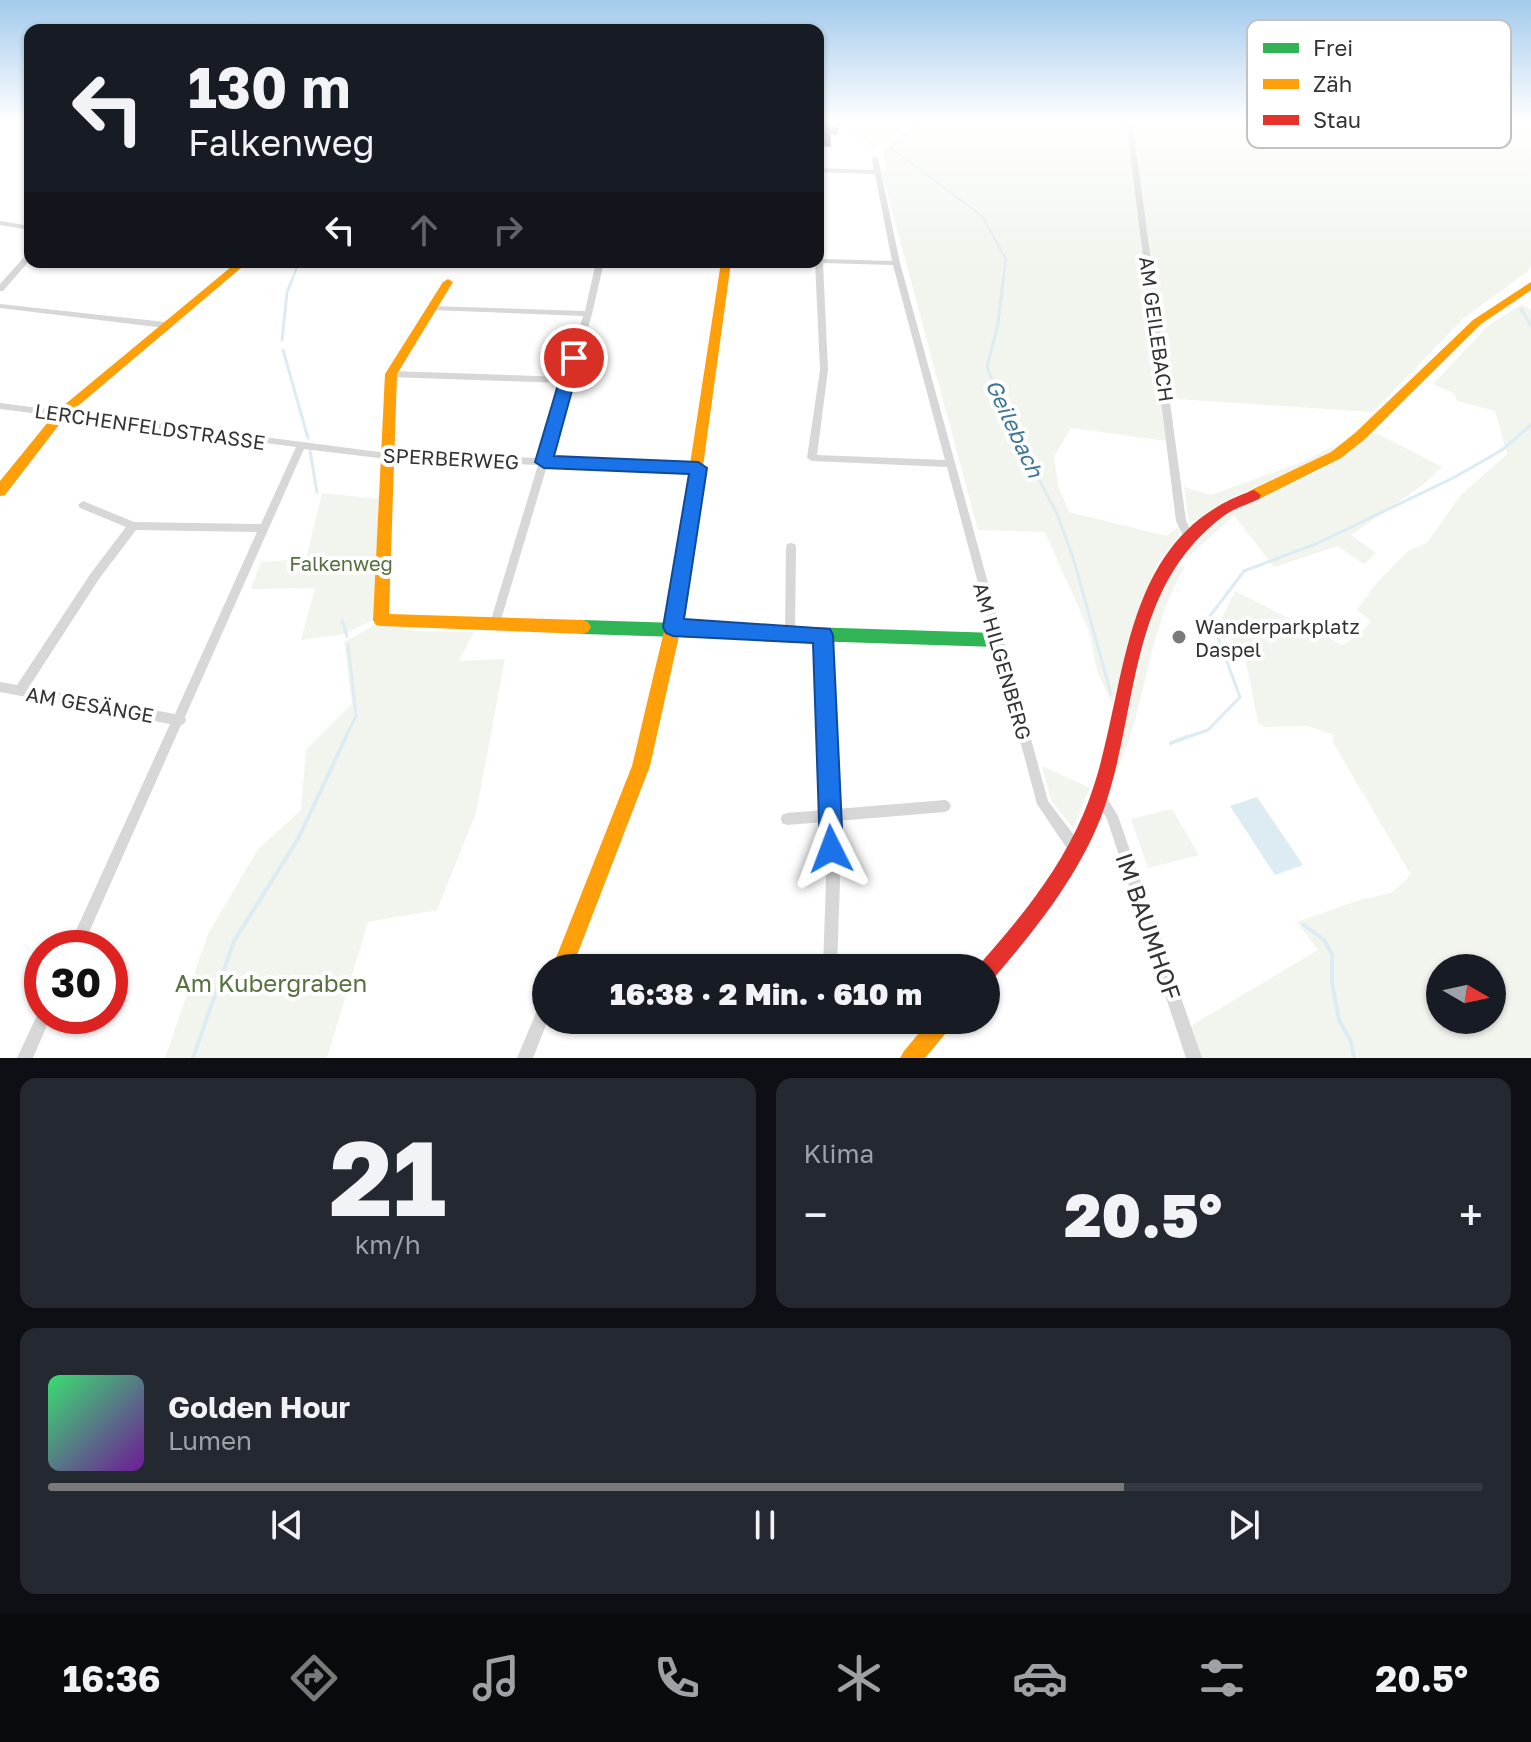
<!DOCTYPE html>
<html lang="de">
<head>
<meta charset="utf-8">
<style>
	body { margin:0; font-family:"Golos Text",sans-serif; background:#242831; color:#f1f3f6; height:100vh; display:flex; flex-direction:column; font-size:30px; white-space:nowrap }
	* { box-sizing:border-box; margin:0 }
	p { font-size:26px; color:#9ea1a6 }
	.icon { flex:none; width:44px; height:44px; fill:none; stroke:currentColor; stroke-width:2; stroke-linecap:round; stroke-linejoin:round }
	.map { position:relative; height:1058px; overflow:hidden }
	.panel { display:flex; flex-direction:column; gap:20px; padding:20px; background:#0d0f14; flex:1 }
	.panel>* { flex:none }
	.hud { position:absolute; left:24px; top:24px; width:800px; height:244px; border-radius:16px; box-shadow:0 2px 6px #0004; background:#171b24; color:#f1f3f6; overflow:hidden }
	.needle { width:52px; rotate:99deg }
	.fabs { position:absolute; left:1426px; top:954px; display:grid; gap:16px }
	.fabs a { display:grid; place-items:center; width:80px; height:80px; border-radius:50%; background:#171b24; box-shadow:0 2px 6px #0004; font-size:40px }
	.speed { position:absolute; left:24px; top:930px; display:flex; gap:16px; font-size:40px; font-weight:700; text-align:center }
	.speed>* { display:grid; place-content:center; width:104px; height:104px; border-radius:50%; background:#171b24; box-shadow:0 2px 6px #0004; line-height:1 }
	.speed .limit { border:12px solid #d22; background:#fff; color:#111 }
	.pin { position:absolute; display:grid; place-items:center; width:68px; height:68px; color:#fff; margin:-34px; border:4px solid #fff; border-radius:50%; box-shadow:0 2px 8px #0007 }
	.me { position:absolute; width:88px; margin:-44px; rotate:357deg; stroke-linejoin:round; filter:drop-shadow(0 0 6px #0008) }
	.turn { display:flex; align-items:center; gap:28px; height:168px; padding:0 32px; font-size:36px }
	.turn .icon { width:104px; height:104px; stroke-width:2.5 }
	.turn b { display:block; font-size:56px; line-height:68px }
	.lanes { display:flex; align-items:center; height:76px; padding:0 32px; background:#0003; justify-content:center; gap:40px; direction:ltr }
	.lanes .off { opacity:.35 }
	.big { font-size:60px; font-weight:800; line-height:1.1 }
	.panel .card { flex:1; display:flex; flex-direction:column; justify-content:center; gap:12px; min-width:0; padding:0 28px; border-radius:16px; background:#242831 }
	.panel .dial { align-items:center; gap:0 }
	.dial b { font-size:104px; line-height:1 }
	.song { display:flex; align-items:center; gap:24px }
	.cover { width:96px; height:96px; border-radius:12px; background:linear-gradient(135deg,hsl(140 70% 55%),hsl(280 70% 35%)) }
	.played { height:8px; border-radius:4px; background:linear-gradient(90deg,#7a7a7a 75%,#363941 75%) }
	.keys { display:flex; justify-content:space-around; direction:ltr }
	.heat { display:flex; justify-content:space-between; align-items:center; font-size:44px; direction:ltr }
	.panel .tiles { flex:1; display:grid; gap:20px; grid-template-columns:1fr 1fr }
	.card:last-child { grid-column:span 2 }
	.trip { position:absolute; left:532px; top:954px; width:468px; height:80px; border-radius:40px; background:#171b24; box-shadow:0 2px 6px #0004; font-weight:800; line-height:80px; text-align:center }
	.tab-bar { display:flex; height:128px; justify-content:space-around; align-items:center; background:#090b0e; color:#9ea1a6 }
	.tab-bar .icon { width:56px; height:56px }
	.tab-bar .current { color:#7a7a7a }
	.tab-bar b { font-size:36px; color:#f1f3f6 }
	.map>svg:first-child { display:block }
</style>
</head>
<body>
<div class="map">
<svg width="1531" height="1058" viewBox="0 0 1531 1058">
	<rect width="100%" height="100%" fill="#fff"/>
	<path fill="#f1f5ed" fill-rule="evenodd" d="M839 120H911L897 134 873 148Z
		M917 120H1126L1131 157 1138 158 1132 120H1531V264L1528 271 1464 318 1373 412 1161 398 1167 441 1071 428 1054 456 1058 485 1069 512 1167 536 1177 528 1179 529V537L1157 564 1112 703 1097 671 1089 631 1045 532 978 530 881 170 886 169 883 150Z
		M1522 304 1531 310V1058H1199L1189 1027 1318 950 1297 922 1360 900 1391 893 1411 875 1332 741 1334 735 1308 726 1264 727 1258 723 1246 661 1220 622 1235 591 1342 645 1358 636 1371 621 1357 610 1375 585 1408 551 1427 543 1460 496 1507 454 1495 411 1457 401 1454 393 1433 384 1489 325ZM1440 968H1492V1020H1440Z
		M1372 434H1378L1442 467 1423 485 1351 535 1376 553 1364 564 1337 546 1274 567 1234 515 1189 556 1187 550 1221 519 1240 506 1319 471Z
		M1334 446V450C1301 469 1266 480 1232 498 1218 506 1204 521 1189 522L1184 487 1211 495 1305 461Z
		M322 493 379 499 373 620 344 634 301 640 315 588 251 589 261 562 306 559Z
		M1176 565 1185 567C1144 633 1148 717 1109 785L1154 610Z
		M375 625 417 631 474 632 459 661 505 659 476 813 437 910 368 922 327 1058H165L208 934 258 849 301 810 306 750 352 704 344 642Z
		M1042 766 1090 788 1073 828 1051 800Z
		M1172 809 1199 855 1148 868 1131 819Z"/>
	<path fill="#ddebf3" d="M1257 797 1303 865 1275 875 1230 806Z"/>
	<g fill="none" stroke-linecap="round" stroke-linejoin="round">
		<path stroke="#ddebf3" stroke-width="2" d="M921 120 891 148 982 216 1006 259 1003 282
			M291 282 299 262"/>
		<path stroke="#ddebf3" stroke-width="3" d="M1003 280 998 324 987 367 1010 424 1057 514 1073 557 1111 694
			M1521 309 1531 326
			M282 340 287 292 292 280
			M283 350 308 438
			M310 451 317 492
			M342 620 347 636
			M345 739 356 716 348 644
			M1182 739 1208 730 1240 697 1210 616 1244 571 1318 543 1455 477 1502 450 1531 425"/>
		<path stroke="#ddebf3" stroke-width="4" d="M1171 743 1187 737
			M1304 925 1324 940 1332 954V983L1339 1020 1351 1042 1354 1058
			M193 1058 234 941 298 839 346 737"/>
	</g>
	<path fill="#818181" d="M818 120H831L828 126 839 128 837 135 831 134V147L818 146Z"/>
	<g fill="none" stroke-linecap="round" stroke-linejoin="round">
		<path fill="#d7d7d7" fill-rule="evenodd" d="M1126 120H1132L1186 521 1194 537 1193 540H1185L1176 521Z
			M875 156 878 158 900 263 1048 801 1080 843 1082 848 1080 853 1075 855 1070 853 1037 804 947 467 812 461 807 458 820 370 815 262H818V221L822 223 823 259 892 261 875 174 818 172V168L874 170 872 158ZM823 263 893 265 945 460 817 455 828 370Z
			M0 221 30 226V230L0 225Z
			M27 254H30V260L3 291H0V284Z
			M596 262H604L592 314 549 459 698 465 701 466 703 468 701 470 547 466 500 623 499 626 495 628 491 626 490 623 538 465 387 459 304 449 185 717 186 720 184 724 181 725 82 948H68L170 724 0 692V682L17 685 91 573 126 527 80 508 78 505 83 501 134 522 261 524 296 447 0 409V403L387 453 540 458 563 383 391 377 387 374 391 371 565 377 583 316 431 310 427 308 431 306 585 311ZM136 530 257 532 175 714 29 687 99 579Z
			M0 304 165 322 169 325 165 328 0 308Z
			M791 543 795 544 796 547 795 633 794 636 790 638 786 636 785 633 786 547 787 544Z
			M823 630 827 632 829 635 836 809 945 800 949 802 951 806 949 810 945 812 837 821 840 881 837 968H823L826 881 824 822 787 825 782 823 781 819 782 815 787 813 824 810 817 635 819 632Z
			M1100 791 1104 793 1118 816 1202 1058H1186L1107 819 1094 797 1096 793Z
			M546 999V1020H548L533 1058H517L541 1001Z
			M42 1009V1016H51L33 1058H17L39 1011Z"/>
		<path fill="#30b455" fill-rule="evenodd" d="M583 620 997 633 1002 635 1005 640 1002 645 997 647 583 634 578 632 575 627 578 622Z"/>
		<path fill="#ff9f0a" fill-rule="evenodd" d="M237 262H248L65 417 5 495 0 496V481L57 411Z
			M721 262H731L681 627 650 766 572 968H552L632 766 665 627Z
			M448 279 453 282 397 374 389 614 583 620 588 622 591 627 588 632 583 634 381 626 376 625 373 620 385 374 443 282Z
			M1531 282V290L1481 324 1365 439 1341 458 1259 499H1249L1247 495 1249 491 1331 452 1355 433 1473 320Z
			M930 1020H954L951 1027 925 1058H900L904 1051Z"/>
		<path fill="#e5322d" fill-rule="evenodd" d="M1254 490 1261 495 1259 499C1246 505 1232 509 1221 518 1125 592 1140 714 1101 817 1077 878 1035 930 993 979L986 982V968H978L979 965C1019 920 1059 871 1083 815 1132 702 1109 539 1254 490Z"/>
	</g>
	<linearGradient id="sky" x2="0" y2="1"><stop stop-color="#a3caec"/><stop offset="0.45" stop-color="#fff"/><stop offset="1" stop-color="#fff" stop-opacity="0"/></linearGradient>
	<rect width="1531" height="268" fill="url(#sky)"/>
	<path fill="#1a73e8" stroke="#114b97" stroke-width="2" d="M574 353 581 358 554 456 698 462 707 468 684 619 830 629 833 635 843 849 840 857 831 861 823 857 820 849 813 643 673 636 666 633 663 627 689 474 544 468 535 462 566 358Z"/>
	<circle fill="#7a7a7a" stroke="#fff" stroke-width="3" cx="1179" cy="637" r="8"/>
	<g text-anchor="middle" dominant-baseline="central" stroke-width="8" stroke-linejoin="round" paint-order="stroke">
		<g font-size="20" fill="#333" stroke="#fff">
			<text transform="translate(1157 329) rotate(82)">AM GEILEBACH</text>
			<text transform="translate(150 426) rotate(8)">LERCHENFELDSTRASSE</text>
			<text transform="translate(451 458) rotate(3)">SPERBERWEG</text>
			<text transform="translate(1003 661) rotate(74)">AM HILGENBERG</text>
			<text transform="translate(90 704) rotate(10)">AM GESÄNGE</text>
		</g>
		<g font-size="20" fill="#56703f" stroke="#fff">
			<text x="341" y="563">Falkenweg</text>
		</g>
		<g font-size="20" fill="#333" stroke="#fff" text-anchor="start">
			<text x="1195" y="626">Wanderparkplatz<tspan x="1195" dy="23">Daspel</tspan></text>
		</g>
		<g font-size="22" font-style="italic" fill="#3f7597" stroke="#fff">
			<text transform="translate(1015 428) rotate(65)">Geilebach</text>
		</g>
		<g font-size="24" fill="#333" stroke="#fff">
			<text transform="translate(1149 926) rotate(71)">IM BAUMHOF</text>
		</g>
		<g font-size="24" fill="#56703f" stroke="#fff">
			<text x="271" y="982">Am Kubergraben</text>
		</g>
	</g>
	<rect x="1247" y="20" width="264" height="128" rx="12" fill="#fff" stroke="#c2c2c2" stroke-width="2"/>
	<rect x="1263" y="43" width="36" height="10" fill="#30b455"/>
	<rect x="1263" y="79" width="36" height="10" fill="#ff9f0a"/>
	<rect x="1263" y="115" width="36" height="10" fill="#e5322d"/>
	<g font-size="22" fill="#333">
		<text x="1313" y="56">Frei</text>
		<text x="1313" y="92">Zäh</text>
		<text x="1313" y="128">Stau</text>
	</g>
</svg>
<div class="fabs">
<a><svg class="needle" viewBox="-14 -14 28 28"><path d="M0-13l5 13h-10z" fill="#e53935"/><path d="M0 13l5-13h-10z" fill="#9ea1a6"/></svg></a>
</div>
<div class="speed"><div class="limit">30</div></div>
<div class="pin" style="left:574px;top:358px;background:#d93025"><svg class="icon" aria-label="arrive" viewBox="0 0 24 24"><path d="M6 21V4h12l-3 4 3 4H6"/></svg></div>
<svg class="me" style="left:831px;top:849px" viewBox="-20 -20 40 40"><path d="M0-17L14 15 0 8-14 15z" fill="#1a73e8" stroke="#fff" stroke-width="4"/></svg>
<div class="trip">16:38 · 2 Min. · 610 m</div>
<div class="hud">
<div class="turn"><svg class="icon" aria-label="left" viewBox="0 0 24 24"><path d="M17 20v-9H6M10 6l-5 5 5 5"/></svg><div><b>130 m</b>Falkenweg</div></div>
<div class="lanes"><svg class="icon" aria-label="left" viewBox="0 0 24 24"><path d="M17 20v-9H6M10 6l-5 5 5 5"/></svg><svg class="icon off" aria-label="ahead" viewBox="0 0 24 24"><path d="M12 20V5M6 11l6-6 6 6"/></svg><svg class="icon off" aria-label="right" viewBox="0 0 24 24"><path d="M7 20v-9h11M14 6l5 5-5 5"/></svg></div>
</div>
</div>
<section class="panel">
<div class="tiles">
<div class="card dial"><b>21</b><p>km/h</p></div>
<div class="card"><p>Klima</p>
<div class="heat"><a>−</a><b class="big">20.5°</b><a>+</a></div>
</div>
<div class="card">
<div class="song"><i class="cover"></i><div><b>Golden Hour</b><p>Lumen</p></div></div>
<div class="played"></div>
<div class="keys"><svg class="icon" aria-label="previous" viewBox="0 0 24 24"><path d="M18 5L8 12l10 7zM5 5v14"/></svg><svg class="icon" aria-label="pause" viewBox="0 0 24 24"><path d="M8 5v14M16 5v14"/></svg><svg class="icon" aria-label="next" viewBox="0 0 24 24"><path d="M6 5l10 7-10 7zM19 5v14"/></svg></div>
</div>
</div>
</section>
<nav class="tab-bar">
<b>16:36</b>
<svg class="icon current" aria-label="directions" viewBox="0 0 24 24"><path d="M12 3l9 9-9 9-9-9zM9 14v-3h6M13 9l2 2-2 2"/></svg>
<svg class="icon" aria-label="music" viewBox="0 0 24 24"><path d="M9 18V5l10-2v13"/><circle cx="6" cy="18" r="3"/><circle cx="16" cy="16" r="3"/></svg>
<svg class="icon" aria-label="phone" viewBox="0 0 24 24"><path d="M5 4h4l2 5-3 2q2 4 5 5l2-3 5 2v4C11 20 4 13 5 4z"/></svg>
<svg class="icon" aria-label="climate" viewBox="0 0 24 24"><path d="M12 3v18M4 7l16 10M4 17L20 7"/></svg>
<svg class="icon" aria-label="car" viewBox="0 0 24 24"><path d="M5 17H2v-5l4-1 3-4h7l3 4 3 1v5h-3M9 17h6M6 11h13"/><circle cx="7" cy="17" r="2"/><circle cx="17" cy="17" r="2"/></svg>
<svg class="icon" aria-label="filters" viewBox="0 0 24 24"><path d="M4 7h16M4 17h16"/><circle cx="9" cy="7" r="2"/><circle cx="15" cy="17" r="2"/></svg>
<b>20.5°</b>
</nav>
</body>
</html>
